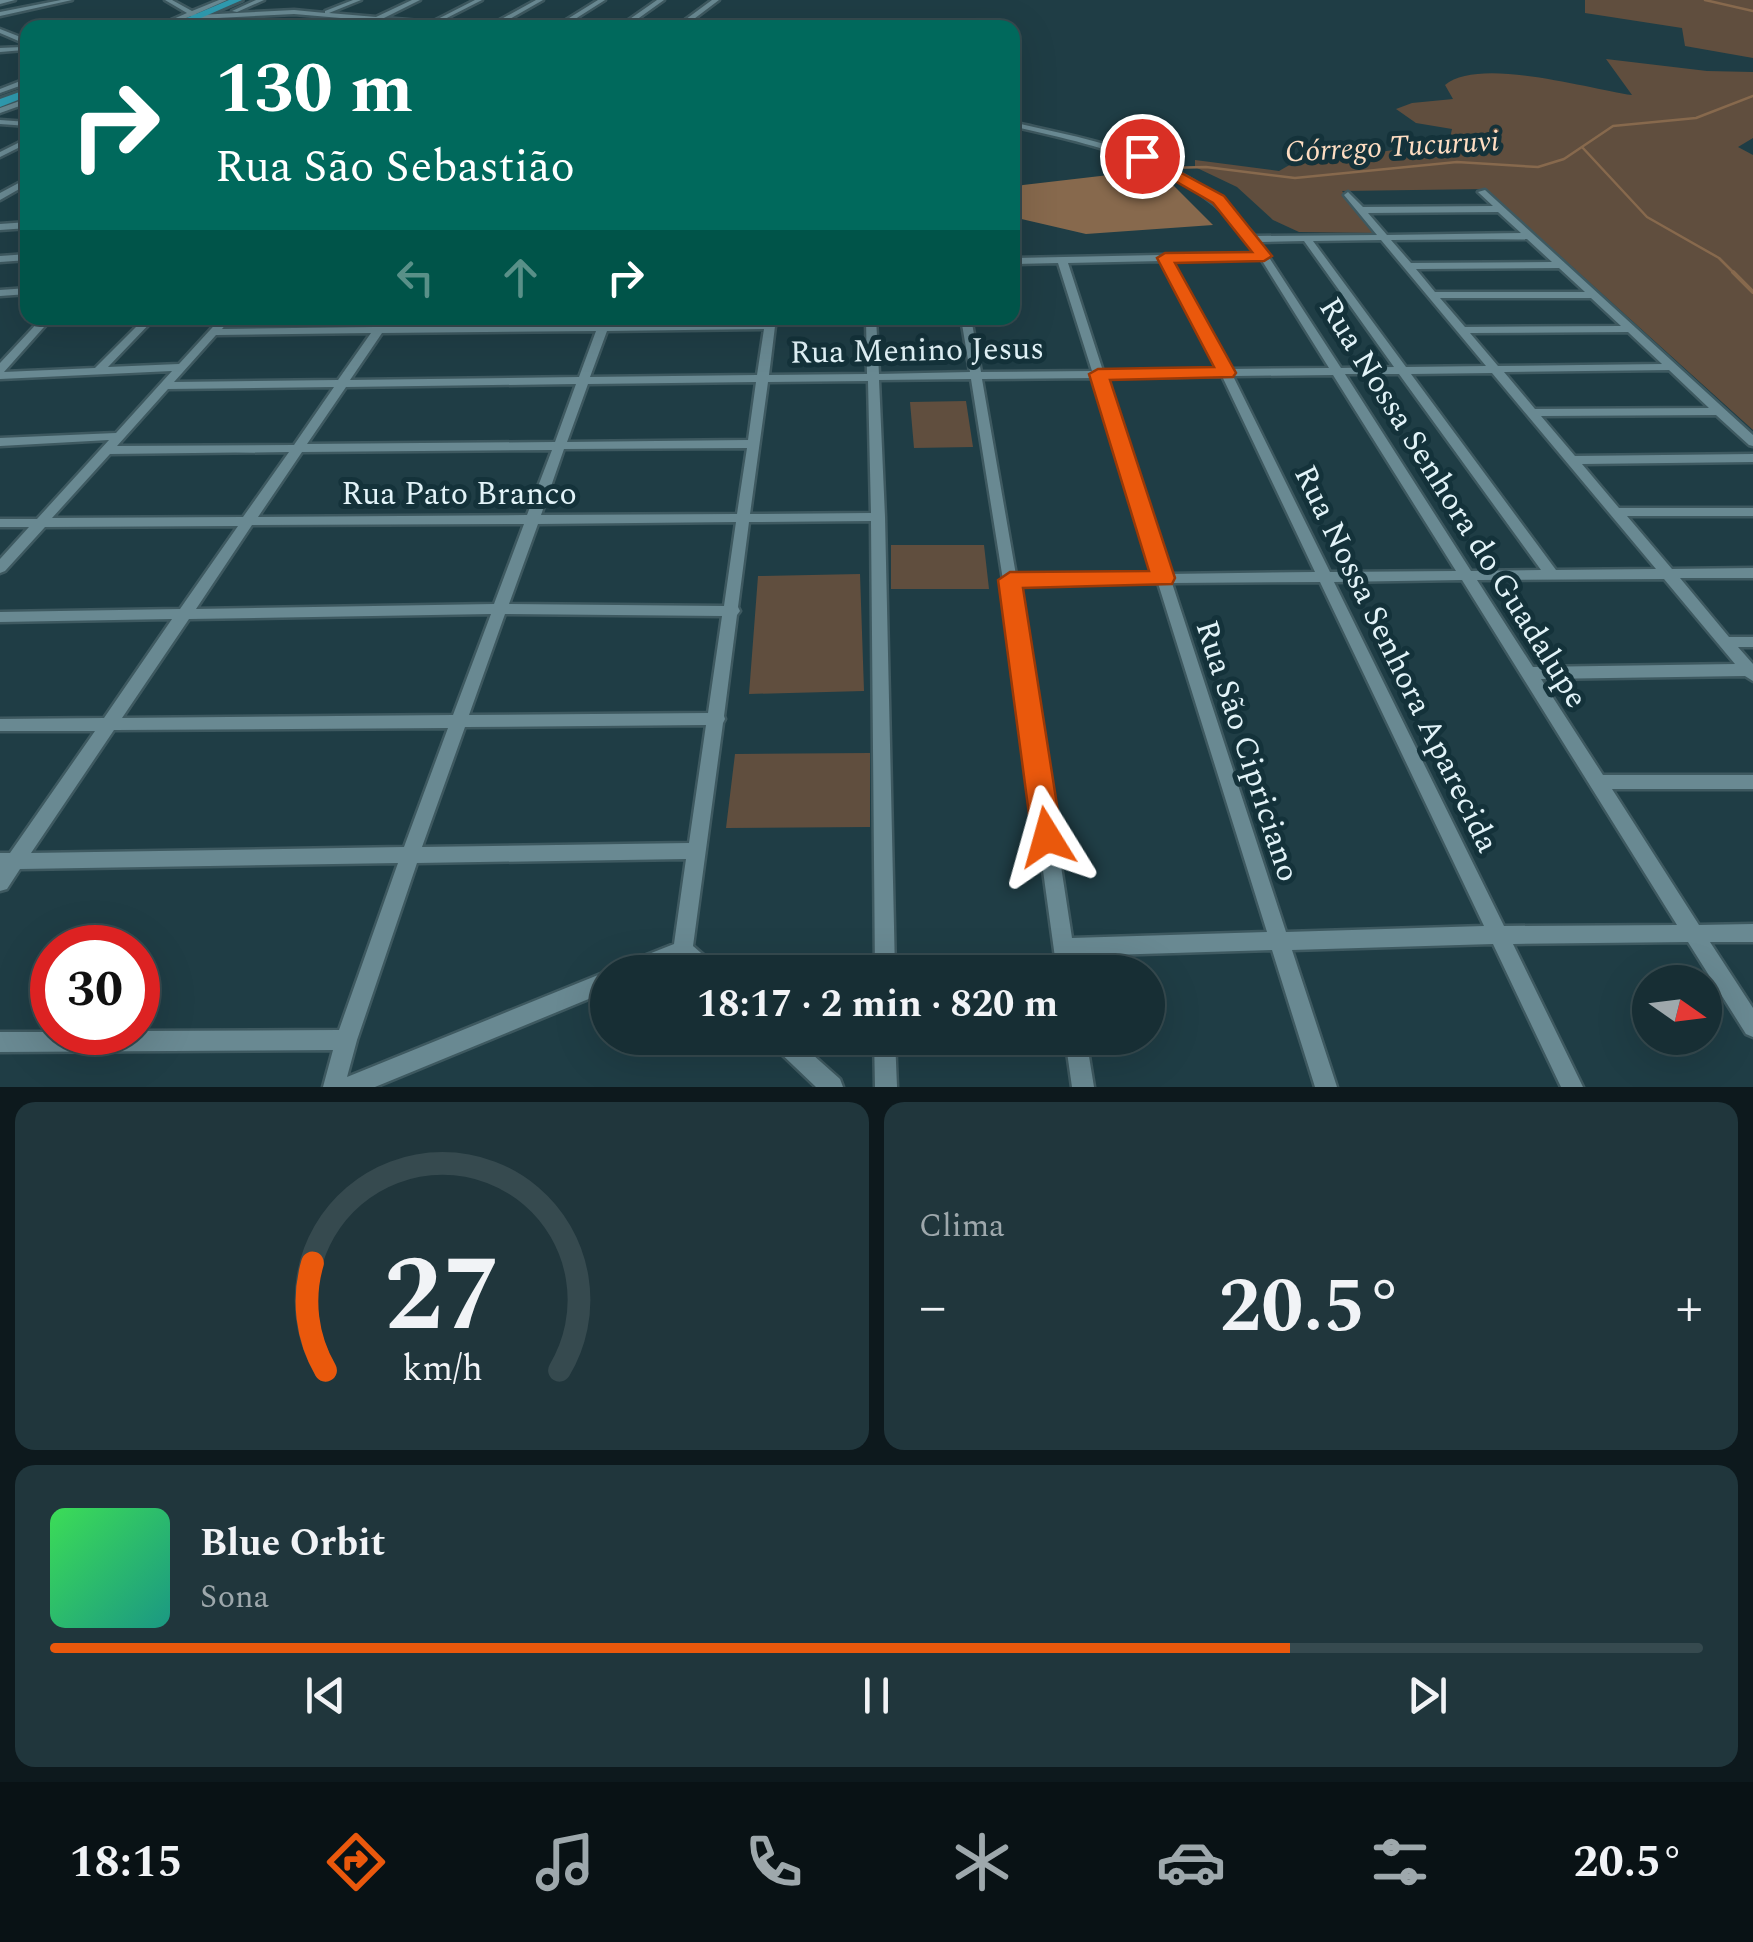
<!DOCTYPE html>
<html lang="pt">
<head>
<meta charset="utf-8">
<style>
	body { margin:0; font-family:Spectral,serif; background:#20363c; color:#f1f3f6; height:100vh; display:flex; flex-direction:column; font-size:38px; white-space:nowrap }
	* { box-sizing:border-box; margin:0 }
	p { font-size:32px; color:#9ea8ac }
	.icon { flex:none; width:55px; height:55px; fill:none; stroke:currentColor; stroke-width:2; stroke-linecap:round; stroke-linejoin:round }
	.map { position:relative; height:1087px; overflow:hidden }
	.panel { display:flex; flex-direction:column; gap:15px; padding:15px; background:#0d191d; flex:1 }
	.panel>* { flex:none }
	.hud { position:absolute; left:20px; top:20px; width:1000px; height:305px; border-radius:20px; box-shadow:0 10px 40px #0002,0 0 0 2px #364a4f; background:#00695c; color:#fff; overflow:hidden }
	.needle { width:65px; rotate:104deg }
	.tools { position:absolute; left:1632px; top:965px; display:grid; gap:20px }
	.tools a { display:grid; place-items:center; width:90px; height:90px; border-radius:50%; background:#172e34; box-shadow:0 10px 40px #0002,0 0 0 2px #364a4f; font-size:50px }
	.speed { position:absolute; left:30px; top:925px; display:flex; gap:20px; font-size:50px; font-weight:700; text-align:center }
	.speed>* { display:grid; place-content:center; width:130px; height:130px; border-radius:50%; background:#172e34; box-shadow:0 10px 40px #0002,0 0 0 2px #364a4f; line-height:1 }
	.speed .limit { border:15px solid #d22; background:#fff; color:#111 }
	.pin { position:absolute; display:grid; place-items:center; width:85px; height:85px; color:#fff; margin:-42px; border:5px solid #fff; border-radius:50%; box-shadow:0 2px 10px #0007 }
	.me { position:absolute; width:110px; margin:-55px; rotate:352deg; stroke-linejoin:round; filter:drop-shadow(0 0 8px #0008) }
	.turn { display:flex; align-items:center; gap:35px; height:210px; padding:0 30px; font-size:45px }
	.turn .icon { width:130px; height:130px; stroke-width:2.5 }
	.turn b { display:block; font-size:70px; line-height:85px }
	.lanes { display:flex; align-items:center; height:95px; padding:0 30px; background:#0003; justify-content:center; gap:50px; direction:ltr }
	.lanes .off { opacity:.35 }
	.big { font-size:75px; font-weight:700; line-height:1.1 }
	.panel .card { flex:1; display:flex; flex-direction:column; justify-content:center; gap:15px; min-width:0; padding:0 35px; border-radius:20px; background:#20363c }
	.panel .dial { align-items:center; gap:0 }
	.dial svg { height:260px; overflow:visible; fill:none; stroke:#364a4f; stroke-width:7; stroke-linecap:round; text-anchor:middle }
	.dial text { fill:#f1f3f6; stroke:none }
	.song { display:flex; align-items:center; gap:30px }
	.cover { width:120px; height:120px; border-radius:15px; background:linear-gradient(135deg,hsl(130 70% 55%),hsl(170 70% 35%)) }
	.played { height:10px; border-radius:5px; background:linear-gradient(90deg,#ea580c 75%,#364a4f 75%) }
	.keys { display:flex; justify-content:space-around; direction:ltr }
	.heat { display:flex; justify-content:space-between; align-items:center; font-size:55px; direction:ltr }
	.panel .tiles { flex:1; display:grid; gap:15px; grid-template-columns:1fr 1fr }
	.card:last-child { grid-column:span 2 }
	.trip { position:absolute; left:590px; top:955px; width:575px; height:100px; border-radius:50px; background:#172e34; box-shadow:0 10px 40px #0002,0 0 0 2px #364a4f; font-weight:700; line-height:100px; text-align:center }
	.dock { display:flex; height:160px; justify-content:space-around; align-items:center; background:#091215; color:#9ea8ac }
	.dock .icon { width:70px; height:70px }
	.dock .current { color:#ea580c }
	.dock b { font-size:45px; color:#f1f3f6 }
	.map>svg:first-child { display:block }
</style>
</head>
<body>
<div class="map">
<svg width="1753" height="1087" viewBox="0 0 1753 1087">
	<rect width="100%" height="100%" fill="#1f3d45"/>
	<path fill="#604e3e" d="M1585 0H1753V58L1685 46 1682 28 1585 13Z
		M1606 59 1707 71 1753 72V138L1738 147 1753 155V430L1486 189 1342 191 1373 233 1299 232 1273 220 1237 187 1195 167V160L1279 171 1293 163 1449 143 1452 129 1416 123 1396 109 1412 103 1453 99 1445 85C1479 56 1589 89 1632 95Z
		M966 401 973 447 914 448 910 402Z
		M891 545H984L989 589H891Z
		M860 574 864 691 749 694 758 576Z
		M870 753V827L726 828 735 754Z"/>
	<path fill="#87694d" d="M1152 170 1145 178 1170 182 1213 225 1086 234 1013 217V188L1023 185Z"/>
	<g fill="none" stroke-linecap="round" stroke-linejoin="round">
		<path stroke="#87694d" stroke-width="2.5" d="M1705 0 1753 11
			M1582 147 1647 217 1719 258 1735 274
			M1166 168 1206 167 1295 178 1457 162 1538 167 1564 159 1613 126 1696 118 1753 96"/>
		<path stroke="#87694d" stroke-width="4" d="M1733 272 1753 292"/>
		<defs>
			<path id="minor" d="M0 0H15L0 4Z
				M61 0H72L0 16V12Z
				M165 0H172L192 11 219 0H227L196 14 199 15 294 10 325 13V11L353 0H361L329 13 376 17 412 0H420L384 18 432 22 475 0H482L439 22 487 27 536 0H543L494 28H457L294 14 198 19 191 16 162 28H153L187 13Z
				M256 0H264L237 12 232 11Z
				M598 0H605L561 28H553Z
				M657 0H664L625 28H617Z
				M712 0H719L682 28H674Z
				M0 29 28 40V45L0 33Z
				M22 47 24 50 0 52V48Z
				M28 78V83L0 93V89Z
				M28 98V103L0 113V108Z
				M0 120 28 122V126L0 124Z
				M1012 122C1078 137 1148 149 1204 188 1224 202 1239 219 1255 236L1377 235 1344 195 1348 192 1363 207 1493 206 1478 192 1485 190 1753 435V446L1749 445 1716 415 1541 416 1575 456 1753 454V462L1582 464 1619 508H1753V516H1627L1672 569 1753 568V578H1680L1729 637H1753V647H1738L1753 664V681L1745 676 1541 679 1603 775H1753V789H1612L1699 925 1753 924V942H1710L1753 1008V1037L1746 1034 1688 942 1513 944 1583 1087H1561L1493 944 1292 950 1337 1087H1315L1272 950 1075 956 1077 972H1057L1003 580 971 379 879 380 885 517 895 972H875L871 521 749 522 738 607 740 611 737 615 724 716 725 719 723 723 693 946 715 965 718 972H694L680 960 650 972H618L621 965 674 944 686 859 417 863 357 1040 347 1077 608 971 611 972H608V991L375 1087H323L333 1050 0 1052V1032H138V1031L339 1030 398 863 20 869 7 889 0 891V853H10L95 731H0V719L104 718 172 619 0 622V612L180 609 238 526 45 527 5 571 0 573V559L29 527H0V519H37L109 440 0 446V438L116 433 172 371 0 379V363L42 318H52L4 372 95 368 145 318H155L108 367 179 364 221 318H231L222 329 375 327 382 318H392L386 327 598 325 601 318H611L609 325 765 323 766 318H776L769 375 867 374 866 318H876L879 374 970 372 961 318H971L981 372 1092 371 1058 263 1012 264V258L1257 253C1204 168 1104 147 1012 126ZM1498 212 1521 233 1387 235 1368 213ZM1527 239 1552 262 1411 263 1391 240ZM1381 240 1486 366 1406 367 1313 241ZM1304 241 1394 367 1341 368 1259 242ZM1261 259 1329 368 1230 369 1171 261ZM1162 261 1218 369 1103 371 1068 263ZM1559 268 1585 292H1435L1416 269ZM1440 298H1591L1621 326 1465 327ZM764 329 757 375 590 377 607 331ZM596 331 579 377 350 380 382 333ZM1628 332 1662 364 1498 366 1470 333ZM371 333 338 380 174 382 216 335ZM1669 370 1709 408 1535 409 1504 372ZM1492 373 1656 569 1556 570 1411 374ZM1345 374H1399L1541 570 1471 571ZM1333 375 1456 571 1330 572 1233 376ZM1222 376 1315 572 1169 574 1105 378ZM1094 378 1155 574 1016 575 982 379ZM868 381 871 513 750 514 768 382ZM756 382 748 440 567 442 588 384ZM576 384 555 442 307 444 346 387ZM334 387 294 445 117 446 168 389ZM747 448 737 514 541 515 564 449ZM552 450 527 515 258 517 302 452ZM289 452 243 517 52 518 110 454ZM736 522 724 606 509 604 538 524ZM524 524 494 604 196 609 252 525ZM1664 579 1735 664 1533 667 1477 580ZM1462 580 1677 925 1504 926 1334 582ZM1320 582 1484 926 1286 932 1172 583ZM1158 583 1267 932 1072 938 1018 585ZM491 614 453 715 122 718 189 619ZM505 614 722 616 708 713 469 715ZM706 725 689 843 422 847 465 727ZM448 728 404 847 31 853 114 730Z
				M28 138V143L0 157V152Z
				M28 178V184L0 200V193Z
				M28 222V228L0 230V224Z
				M28 254V260L0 262V256Z
				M28 288V294L0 296V290Z
				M768 1038H794L840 1079 843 1087H816L772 1045Z
				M874 1038H895L897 1087H875Z
				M1065 1038H1086L1094 1087H1072Z"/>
			<path id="primary" d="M229 0H242L178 28H163Z
				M28 89V96L0 107V99Z"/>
		</defs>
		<use href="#minor" stroke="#3e5960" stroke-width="5"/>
		<use href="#primary" stroke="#3e5960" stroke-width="6"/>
		<use href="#minor" fill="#698992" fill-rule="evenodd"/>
		<use href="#primary" fill="#2f9bb0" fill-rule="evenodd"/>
	</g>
	<path fill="#ea580c" stroke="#983908" stroke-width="2.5" d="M1137 154H1146L1224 196 1272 256 1264 261 1175 263 1236 373 1233 377 1110 380 1175 578 1172 584 1023 588 1062 837 1058 846 1047 850 1037 846 1032 837 998 580 1010 572 1149 571 1089 374 1098 369 1214 367 1157 258 1165 253 1252 252 1213 203 1137 159Z"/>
	<g text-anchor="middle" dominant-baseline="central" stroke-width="10" stroke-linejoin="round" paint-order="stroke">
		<g font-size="30" font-style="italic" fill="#feddc2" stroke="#14323a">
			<text transform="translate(1392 147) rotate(-3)">Córrego Tucuruvi</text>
		</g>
		<g font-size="32" fill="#e2f3f8" stroke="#14323a">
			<text transform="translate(917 351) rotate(-1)">Rua Menino Jesus</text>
			<text x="459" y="494">Rua Pato Branco</text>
			<text transform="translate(1453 503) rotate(58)">Rua Nossa Senhora do Guadalupe</text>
			<text transform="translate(1396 659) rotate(64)">Rua Nossa Senhora Aparecida</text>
			<text transform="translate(1247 751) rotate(72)">Rua São Cipriciano</text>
		</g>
	</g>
</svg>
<div class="tools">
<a><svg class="needle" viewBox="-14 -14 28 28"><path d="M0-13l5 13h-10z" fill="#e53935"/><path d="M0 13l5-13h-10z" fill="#9ea8ac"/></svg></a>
</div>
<div class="speed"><div class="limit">30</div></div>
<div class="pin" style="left:1142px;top:156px;background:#d93025"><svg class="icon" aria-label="arrive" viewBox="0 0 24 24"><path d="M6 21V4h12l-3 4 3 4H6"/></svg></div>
<svg class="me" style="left:1047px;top:837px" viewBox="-20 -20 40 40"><path d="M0-17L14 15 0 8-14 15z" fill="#ea580c" stroke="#fff" stroke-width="4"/></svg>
<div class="trip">18:17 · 2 min · 820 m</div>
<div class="hud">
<div class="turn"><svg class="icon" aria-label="right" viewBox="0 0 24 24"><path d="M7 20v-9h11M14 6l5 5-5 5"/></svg><div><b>130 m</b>Rua São Sebastião</div></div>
<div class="lanes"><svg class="icon off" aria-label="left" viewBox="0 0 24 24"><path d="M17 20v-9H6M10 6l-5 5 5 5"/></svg><svg class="icon off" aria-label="ahead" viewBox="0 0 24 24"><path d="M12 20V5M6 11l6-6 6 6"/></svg><svg class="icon" aria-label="right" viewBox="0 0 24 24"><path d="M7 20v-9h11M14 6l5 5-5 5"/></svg></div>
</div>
</div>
<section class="panel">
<div class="tiles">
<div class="card dial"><svg viewBox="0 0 100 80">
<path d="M14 69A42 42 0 1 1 86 69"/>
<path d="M14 69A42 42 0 0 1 10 36" stroke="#ea580c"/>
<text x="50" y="56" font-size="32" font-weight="700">27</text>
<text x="50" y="72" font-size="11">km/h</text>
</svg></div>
<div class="card"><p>Clima</p>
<div class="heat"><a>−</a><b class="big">20.5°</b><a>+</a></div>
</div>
<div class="card">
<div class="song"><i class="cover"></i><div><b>Blue Orbit</b><p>Sona</p></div></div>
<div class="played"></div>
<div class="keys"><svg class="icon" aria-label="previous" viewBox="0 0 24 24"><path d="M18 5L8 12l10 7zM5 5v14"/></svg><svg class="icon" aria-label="pause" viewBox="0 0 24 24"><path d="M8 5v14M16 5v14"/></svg><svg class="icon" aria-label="next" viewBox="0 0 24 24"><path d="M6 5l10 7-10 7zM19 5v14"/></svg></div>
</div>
</div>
</section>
<nav class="dock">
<b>18:15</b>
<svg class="icon current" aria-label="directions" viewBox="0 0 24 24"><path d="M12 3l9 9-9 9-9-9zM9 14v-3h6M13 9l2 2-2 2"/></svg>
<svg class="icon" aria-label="music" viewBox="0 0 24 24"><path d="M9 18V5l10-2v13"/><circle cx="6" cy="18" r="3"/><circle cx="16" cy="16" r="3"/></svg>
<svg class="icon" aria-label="phone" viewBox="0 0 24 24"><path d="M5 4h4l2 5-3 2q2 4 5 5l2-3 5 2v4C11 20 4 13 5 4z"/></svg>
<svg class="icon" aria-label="climate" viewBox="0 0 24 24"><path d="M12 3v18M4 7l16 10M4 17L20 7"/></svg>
<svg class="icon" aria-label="car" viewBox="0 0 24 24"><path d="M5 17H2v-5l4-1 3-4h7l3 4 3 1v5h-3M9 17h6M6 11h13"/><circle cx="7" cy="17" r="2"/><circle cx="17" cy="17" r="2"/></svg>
<svg class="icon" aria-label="filters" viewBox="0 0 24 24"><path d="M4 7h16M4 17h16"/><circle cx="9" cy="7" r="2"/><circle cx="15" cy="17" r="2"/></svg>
<b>20.5°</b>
</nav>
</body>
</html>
